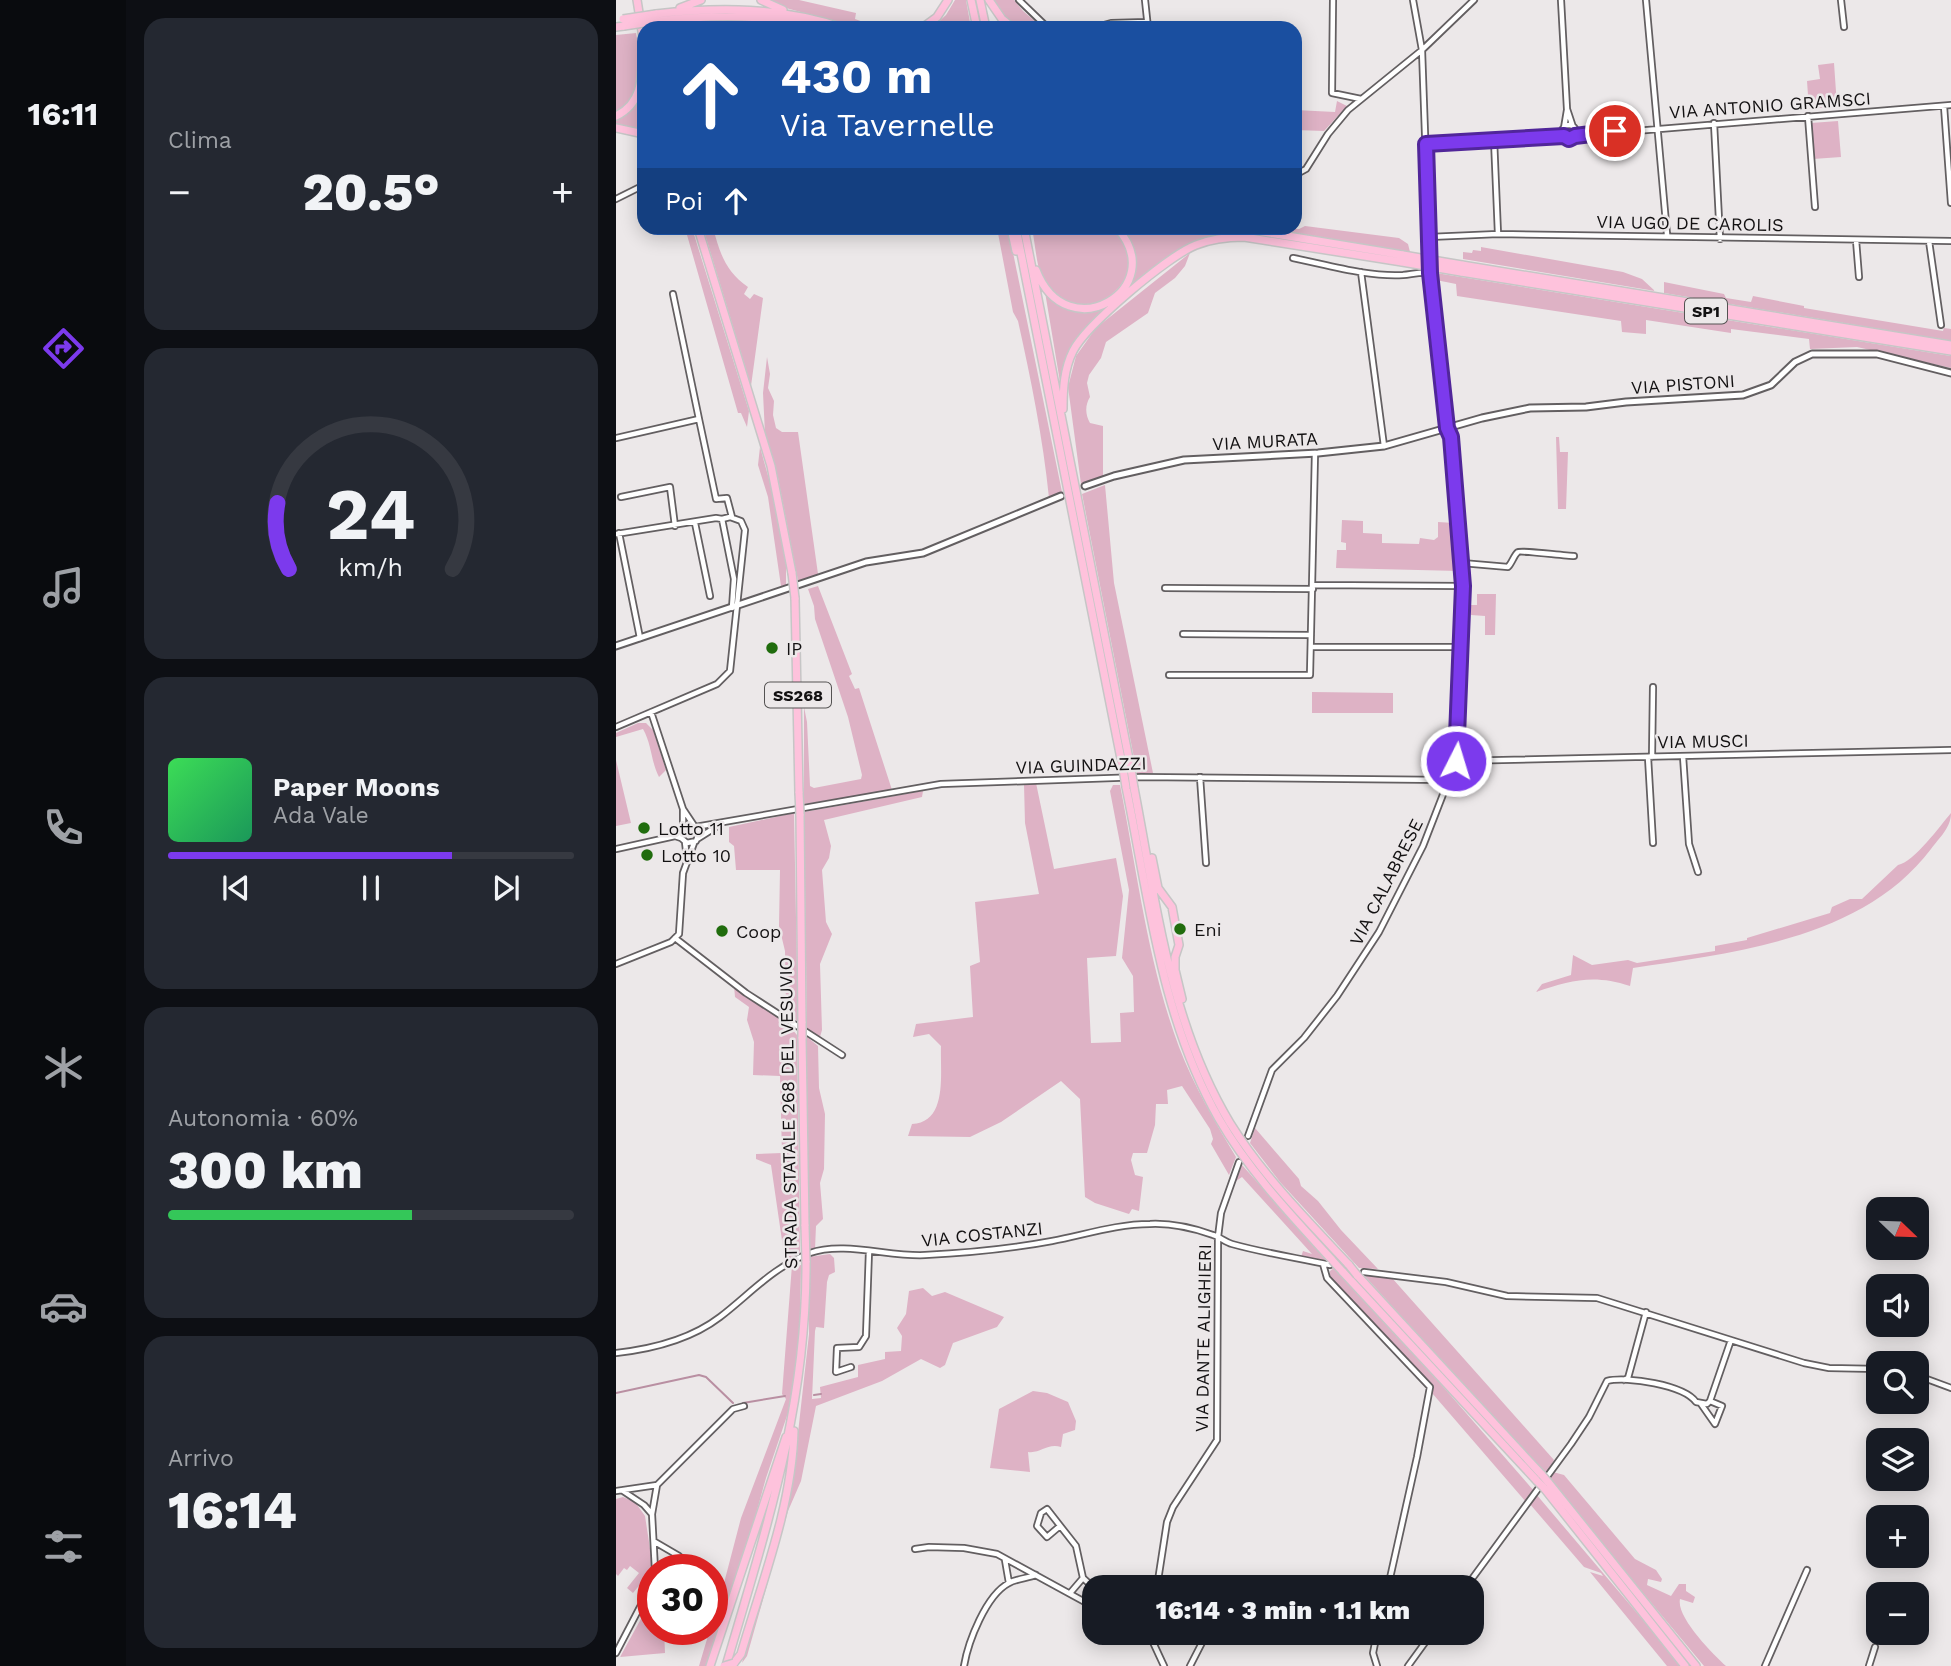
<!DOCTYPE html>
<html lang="it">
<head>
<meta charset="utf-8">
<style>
	body { margin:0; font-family:"Work Sans",sans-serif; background:#242831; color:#f1f3f6; height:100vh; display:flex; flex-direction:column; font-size:26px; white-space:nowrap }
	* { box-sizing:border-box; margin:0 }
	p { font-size:23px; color:#9ea1a6 }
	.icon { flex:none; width:38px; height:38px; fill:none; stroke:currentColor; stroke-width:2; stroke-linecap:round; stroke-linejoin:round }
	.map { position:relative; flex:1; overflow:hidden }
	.details { display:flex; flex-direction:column; gap:18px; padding:18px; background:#0d0f14; width:490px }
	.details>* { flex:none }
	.banner { position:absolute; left:21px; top:21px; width:665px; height:214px; border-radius:21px; box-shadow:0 4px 18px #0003; background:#1a4fa0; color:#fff; overflow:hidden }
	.needle { width:46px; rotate:113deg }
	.fabs { position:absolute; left:1250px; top:1197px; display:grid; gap:14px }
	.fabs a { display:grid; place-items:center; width:63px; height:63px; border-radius:14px; background:#171b24; box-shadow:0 4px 18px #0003; font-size:35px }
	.speed { position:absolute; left:21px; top:1554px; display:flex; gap:14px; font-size:35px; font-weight:700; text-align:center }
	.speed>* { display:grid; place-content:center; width:91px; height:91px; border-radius:50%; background:#171b24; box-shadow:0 4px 18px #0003; line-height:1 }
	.speed .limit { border:10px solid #d22; background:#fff; color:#111 }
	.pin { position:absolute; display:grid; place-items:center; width:60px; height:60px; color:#fff; margin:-30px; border:4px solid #fff; border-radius:50%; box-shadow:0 2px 7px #0007 }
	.me { position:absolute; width:77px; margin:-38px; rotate:5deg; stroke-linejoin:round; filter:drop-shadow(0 0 5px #0008) }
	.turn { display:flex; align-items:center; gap:24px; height:147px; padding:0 28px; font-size:32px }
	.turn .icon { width:91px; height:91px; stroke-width:2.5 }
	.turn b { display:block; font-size:49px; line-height:60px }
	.then { display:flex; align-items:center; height:66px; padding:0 28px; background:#0003; gap:14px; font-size:26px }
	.big { font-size:52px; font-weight:800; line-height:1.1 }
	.details .card { flex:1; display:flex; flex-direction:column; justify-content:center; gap:10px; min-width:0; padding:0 24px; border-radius:21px; background:#242831 }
	.details .dial { align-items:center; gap:0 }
	.dial svg { height:182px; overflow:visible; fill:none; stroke:#363941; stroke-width:7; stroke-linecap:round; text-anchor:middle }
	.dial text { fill:#f1f3f6; stroke:none }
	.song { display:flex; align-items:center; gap:21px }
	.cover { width:84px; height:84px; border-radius:10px; background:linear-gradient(135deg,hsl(130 70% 55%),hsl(150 70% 35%)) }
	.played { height:7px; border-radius:4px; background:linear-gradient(90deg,#7c3aed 70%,#363941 70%) }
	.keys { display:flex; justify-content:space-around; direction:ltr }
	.heat { display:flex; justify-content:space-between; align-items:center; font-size:38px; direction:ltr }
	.charge { height:10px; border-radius:5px; background:linear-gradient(90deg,#34c759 60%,#363941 0) }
	.trip { position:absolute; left:466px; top:1575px; width:402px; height:70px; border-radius:21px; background:#171b24; box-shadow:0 4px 18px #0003; font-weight:800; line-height:70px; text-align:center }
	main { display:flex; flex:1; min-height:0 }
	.tabs { display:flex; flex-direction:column; width:126px; justify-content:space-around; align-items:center; background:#090b0e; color:#9ea1a6 }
	.tabs .icon { width:49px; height:49px }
	.tabs .active { color:#7c3aed }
	.tabs b { font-size:32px; color:#f1f3f6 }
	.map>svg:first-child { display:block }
</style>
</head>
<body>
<main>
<nav class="tabs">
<b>16:11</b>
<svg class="icon active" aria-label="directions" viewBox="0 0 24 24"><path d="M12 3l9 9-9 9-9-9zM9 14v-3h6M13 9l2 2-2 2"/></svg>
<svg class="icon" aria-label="music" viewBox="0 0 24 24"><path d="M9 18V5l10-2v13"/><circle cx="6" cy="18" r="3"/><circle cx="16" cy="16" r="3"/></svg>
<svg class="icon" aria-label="phone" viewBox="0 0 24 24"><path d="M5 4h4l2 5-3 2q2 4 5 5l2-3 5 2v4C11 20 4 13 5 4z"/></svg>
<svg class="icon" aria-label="climate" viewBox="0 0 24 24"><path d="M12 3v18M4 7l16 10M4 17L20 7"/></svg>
<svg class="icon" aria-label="car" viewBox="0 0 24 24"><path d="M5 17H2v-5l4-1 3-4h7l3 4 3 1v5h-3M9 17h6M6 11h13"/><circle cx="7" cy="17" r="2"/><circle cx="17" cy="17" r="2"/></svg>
<svg class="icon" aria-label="filters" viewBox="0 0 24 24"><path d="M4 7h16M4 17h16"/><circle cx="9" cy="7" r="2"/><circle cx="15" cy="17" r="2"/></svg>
</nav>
<section class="details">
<div class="card"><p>Clima</p>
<div class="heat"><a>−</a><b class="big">20.5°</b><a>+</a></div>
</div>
<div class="card dial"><svg viewBox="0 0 100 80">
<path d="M14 69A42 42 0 1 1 86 69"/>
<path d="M14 69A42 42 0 0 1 9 40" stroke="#7c3aed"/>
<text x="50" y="56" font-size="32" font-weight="700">24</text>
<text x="50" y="72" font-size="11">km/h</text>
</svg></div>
<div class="card">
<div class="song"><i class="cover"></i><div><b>Paper Moons</b><p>Ada Vale</p></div></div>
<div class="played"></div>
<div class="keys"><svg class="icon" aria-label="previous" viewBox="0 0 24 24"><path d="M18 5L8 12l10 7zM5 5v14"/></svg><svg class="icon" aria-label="pause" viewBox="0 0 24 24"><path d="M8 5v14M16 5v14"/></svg><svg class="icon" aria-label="next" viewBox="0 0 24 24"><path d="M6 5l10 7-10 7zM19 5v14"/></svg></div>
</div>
<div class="card"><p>Autonomia · 60%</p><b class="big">300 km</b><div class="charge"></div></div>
<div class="card"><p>Arrivo</p><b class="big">16:14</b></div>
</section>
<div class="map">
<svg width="1335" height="1666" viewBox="0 0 1335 1666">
	<rect width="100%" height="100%" fill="#ece8e9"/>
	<path fill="#deb2c5" d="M151 0H183L240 13 239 19 264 28H243L170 8Z
		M339 0H350L355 28H316L330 15Z
		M375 0H398L407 11 427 28C398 28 392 24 375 0Z
		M20 33C26 65 28 92 0 113V35Z
		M1218 63 1221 106 1193 109 1191 81 1204 79 1202 65Z
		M28 88V131L0 127V119L20 105Z
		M721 101 731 106 708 131 679 130V110L719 112Z
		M1222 121 1225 157 1197 159 1195 123Z
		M689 226 783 238 792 244 794 252 646 228 683 229Z
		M69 228H76L133 411 131 427 125 413H122Z
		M87 228H97C104 253 109 271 132 287L128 294 134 299 138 294 147 298 135 386Z
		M381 228H392L446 492 433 498C427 438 415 380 402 321L397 312Z
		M416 228H498C552 279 452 345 425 276 420 261 419 243 416 228Z
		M505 228H576L609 235 560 255 463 339 445 388 429 292C473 346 550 280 505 228Z
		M865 247 1007 272 1026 279 1039 291 847 259V252L856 253 857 250 865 251Z
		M574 253 569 266 559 278 539 293 532 313 490 342 485 358 473 375 471 383 474 397C469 405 469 414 474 423L487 426V476L465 484 452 387 460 356 480 328Z
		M820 273 1335 356V368L1241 347 1194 349 1193 339 1115 329V333L1030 320V334L1006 332 1005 321 841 296 840 284 820 280Z
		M1048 282 1108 294 1110 298 1135 302 1137 296 1188 306V308L1327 331 1328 328 1335 329V341L1048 293Z
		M151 357 154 374 152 388 158 401 157 415 160 428 166 432H182L202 574 182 581 162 478 149 434 147 393Z
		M940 437H943L944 452H952L950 509H942Z
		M144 447 160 504 170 561V585L165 586 152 497 142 465Z
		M489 485 498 583 537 773H521L466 494Z
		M726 520 747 521V533L766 534V543L803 544 804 538 818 540 822 537V522L838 523 843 571 720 568 721 550H730V543L725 542Z
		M202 586 236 674 233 676 239 689 243 688 276 790 188 804V707L191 722 194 786 198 788 245 779 246 775 232 717 199 619 198 606 192 589Z
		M861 594H880L879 635H869V616L855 615V605H861Z
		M696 692 777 693V713H696Z
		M22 723H30L37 730 50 770 43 777C35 762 36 745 27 729L0 737V733Z
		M0 760 15 823 0 826Z
		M420 783 438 869 500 858 507 896 500 956 471 958 475 1043 505 1042 504 1013 518 1012 517 976 506 958 513 890 494 791 497 785H504C521 871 532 964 563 1047 578 1086 599 1122 620 1157L613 1175 595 1144 597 1139 594 1129 566 1086 551 1090 552 1104H540L539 1125 531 1153H517L515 1160 519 1175 527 1177 523 1211 516 1209 513 1214 479 1203 469 1197 464 1099 445 1081 385 1122 354 1137 292 1136 296 1124C332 1122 324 1074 325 1046L313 1034 297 1037 300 1024 357 1017 354 966 364 962 359 902 423 894 409 823 408 784Z
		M307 791 306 797 208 820 215 846 213 858 206 870 210 922 216 934 204 964 206 1030 204 1037 191 1031 188 812Z
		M178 813 182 1022 171 1012 170 1007 169 951 163 926 164 870H120L118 846 113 842V827Z
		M1335 813C1335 828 1323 838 1315 849 1247 939 1120 952 1017 968L1014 986C978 974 955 980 920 992L926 984 955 975 957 955 976 965 1012 960 1021 963 1099 951V946L1131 940V938L1214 913 1216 907 1234 899H1246L1282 865C1298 862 1324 826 1335 813Z
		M118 986 174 1024 175 1028 181 1035 184 1254 169 1261 155 1165 140 1159V1154L166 1153 164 1076 137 1075 138 1042 131 1020 133 1007 119 997Z
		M190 1036 202 1046 203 1088 209 1114 208 1169 204 1183 207 1219 200 1226 199 1249 193 1251Z
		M639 1128 683 1179 685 1186 702 1201 725 1230 762 1269 743 1268 664 1182 634 1143Z
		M626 1165 713 1262 685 1257 687 1251 696 1254 626 1177 620 1181Z
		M214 1254 218 1258 219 1272 213 1275 211 1282 208 1328 200 1327 199 1331 196 1399 205 1398 204 1387 242 1377V1365L269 1359V1352L285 1351 286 1336 281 1328 290 1314 293 1291 307 1288 316 1296 329 1292 388 1317 381 1327 337 1343 329 1365 324 1368 305 1359 266 1381 200 1406 185 1481 172 1511 131 1656 126 1663 179 1460 193 1334V1257Z
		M180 1263 181 1266 185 1265 184 1329 174 1407 150 1478 123 1575 92 1666H83L94 1629H96L125 1518 170 1399 166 1394 176 1265Z
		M718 1268 823 1382 918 1491 910 1502 816 1393 817 1387 813 1382 714 1279V1271Z
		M747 1274 776 1278 938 1460 929 1475Z
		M417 1391 431 1393 452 1402 460 1421 459 1430 447 1434 445 1447C431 1443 424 1454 412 1452L414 1472 374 1468 383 1409Z
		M937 1472 948 1475 1019 1559 1040 1570 1046 1579 1045 1582 1032 1579 1031 1585 1055 1596 1063 1584H1070V1591L1079 1597 1077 1603 1064 1599C1060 1617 1097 1654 1110 1666H1088L931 1478Z
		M920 1494 1066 1666H1051L974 1572 987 1576 985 1573 968 1567 913 1503Z
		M7 1497 19 1502 29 1516 35 1555V1571L17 1593 11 1588 23 1573 14 1566 11 1570 8 1568 2 1576 0 1574V1499Z
		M37 1597V1629H48L49 1653 4 1657Z"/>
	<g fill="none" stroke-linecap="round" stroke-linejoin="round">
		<path stroke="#b98fa2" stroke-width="2" d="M0 1393 83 1375 90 1377 117 1403
			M198 1395 205 1394
			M127 1403 169 1396"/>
		<defs>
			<path id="minor" d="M403 0 432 28
				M529 0 532 28
				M717 0 716 93 745 99
				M945 0 951 109 957 127
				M1030 0 1051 234
				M1225 0 1228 27
				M477 28 495 23 531 22
				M1328 106 1335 203
				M1192 116 1199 207
				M1098 123 1104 239
				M946 132a7 7 0 1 1 14 0a7 7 0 1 1-14 0Z
				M948 128 951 110
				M959 136 1335 105
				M933 137 946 131
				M878 139 882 234
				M810 144 948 136
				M679 175 690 169 712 134 732 110 806 50 858 0
				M0 199 28 185
				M813 237 882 234 1335 241
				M1240 240 1243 277
				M1313 241 1325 325
				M677 258C712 265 751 277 787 275 797 274 804 272 814 273
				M745 272 768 446
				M57 294 83 419
				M0 438 83 419 100 499 111 498 116 517
				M5 497 54 487 59 526
				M79 523 94 596
				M3 533 24 638
				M0 534 100 518 106 519 118 579 116 608
				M846 563 892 567C896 563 898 555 902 552 904 550 949 556 958 556
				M697 585 847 586
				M549 588 697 589
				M567 634 695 635
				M695 647H846
				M553 675H694L699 453
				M35 712 67 809 83 833 80 841 71 843 65 838V831L70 826H76
				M0 727 101 684 114 671 129 530 125 521 114 517 106 519
				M1067 756 1073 844 1082 872
				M1032 757 1037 843
				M1036 757 1037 687
				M840 761 1335 750
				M584 777 590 863
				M79 827 325 784 525 777 832 780
				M67 828V809
				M81 839 100 827
				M69 842 71 859
				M0 849 59 836 65 838
				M59 938 130 993 226 1055
				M0 964 55 942 63 934 67 873 78 843
				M632 1136 656 1070 688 1038 721 996 763 932 807 846 840 761 847 586 835 437 831 428 814 273 806 50 797 0
				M707 1264 711 1278 814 1387 801 1457 772 1587
				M748 1272 830 1282 891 1296 981 1298 1188 1363 1213 1368 1262 1369
				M0 1353C36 1349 74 1340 104 1317 134 1294 157 1267 194 1253 227 1241 274 1257 309 1255 352 1253 393 1249 436 1241 468 1235 501 1224 534 1224 555 1223 577 1228 597 1235 604 1237 609 1242 616 1244 648 1253 682 1258 714 1265
				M235 1367 220 1372 221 1348 243 1347 250 1336 253 1251
				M1300 1375 1335 1388
				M1008 1380 1012 1378 1030 1312
				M1085 1404 1099 1424 1106 1406 1094 1401
				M0 1491 41 1485 117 1409 128 1406
				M7 1491 28 1505 35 1513
				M444 1526 431 1537 421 1526 425 1513 431 1509 460 1546 467 1578 478 1588
				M39 1542 63 1556
				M299 1549 313 1547 348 1548 381 1554 478 1607
				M389 1560 393 1583
				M39 1570 36 1514 41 1485
				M541 1587 551 1522 557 1507 601 1440 602 1237 605 1213 623 1162
				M850 1587 955 1444 973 1417 991 1381C1011 1376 1068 1385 1080 1402L1091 1404 1094 1401 1115 1340
				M455 1592 467 1578
				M517 1633 535 1638
				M535 1633V1638L548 1666
				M761 1633 757 1653 761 1666
				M0 1653 37 1582
				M348 1666C352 1642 370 1595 393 1583 400 1579 412 1578 420 1575
				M574 1666 591 1633
				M792 1666 816 1633
				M1149 1666 1191 1570
				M1253 1666 1259 1647"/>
			<path id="tertiary" d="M469 486 498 476 568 460 702 453 768 446 866 418 914 408 970 407 1010 402 1127 395 1155 385 1179 362 1196 354H1261L1335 373
				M0 646 250 562 307 553 445 496"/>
			<path id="trunk" d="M21 0 28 44
				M145 0 167 10
				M355 0 361 28
				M364 0 370 28
				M373 0 386 19 397 28
				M64 8 85 0
				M40 14C103 7 166 7 227 28
				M41 21C97 15 151 14 205 28
				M59 23H79L94 28
				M0 27 8 26
				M306 28 321 17 332 0
				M0 116C31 101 25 69 27 41
				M0 128 28 134
				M82 228 155 466 176 573
				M395 228 400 251
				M400 228 507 769
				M408 228 515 769
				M593 228 628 237 786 262
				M623 228 787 255
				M846 265 1335 345
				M420 270C451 351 555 288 501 228
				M845 272 1335 351
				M447 409C447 389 448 369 457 351 470 325 552 256 580 245 595 239 611 237 628 237
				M179 598 183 793
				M510 787C533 899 545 1018 603 1119 633 1171 676 1216 716 1260
				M518 788C540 901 553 1022 614 1123 647 1176 691 1220 733 1265
				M184 814 186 1023
				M536 858 542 888 556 907 563 945 559 957V970L566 999
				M186 1037 189 1226
				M726 1271 921 1481
				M741 1275 926 1475
				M932 1482 1080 1666
				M928 1488 1069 1666
				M118 1663 125 1654C146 1582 176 1506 178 1431
				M94 1666 170 1437
				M110 1666C150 1529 191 1406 190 1261"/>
		</defs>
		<use href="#minor" stroke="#635f61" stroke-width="8"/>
		<use href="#tertiary" stroke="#635f61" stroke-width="9"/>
		<use href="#trunk" stroke="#c6c6c6" stroke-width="10"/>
		<use href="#minor" stroke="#fff" stroke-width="4.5"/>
		<use href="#tertiary" stroke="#fff" stroke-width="5"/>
		<use href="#trunk" stroke="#fec2dc" stroke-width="7"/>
		<defs>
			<path id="trunk-bridge" d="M7 19 40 14
				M8 26 41 21
				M787 255 846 265
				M786 262 845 272
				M176 573 179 598
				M507 769 510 787
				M515 769 518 788
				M183 793 184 814
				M186 1023V1037
				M189 1226 190 1261
				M716 1260 726 1271
				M733 1265 741 1275
				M926 1475 932 1482
				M921 1481 928 1488
				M108 1666 118 1663"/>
		</defs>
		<use href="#trunk-bridge" stroke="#c6c6c6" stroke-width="10" stroke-linecap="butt"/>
		<use href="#trunk-bridge" stroke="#fec2dc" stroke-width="7"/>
	</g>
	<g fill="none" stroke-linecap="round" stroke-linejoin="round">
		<defs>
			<path id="route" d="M840 761 847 586 835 437 831 428 814 273 810 144 948 136 953 139 959 136 999 131"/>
		</defs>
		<use href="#route" stroke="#51269a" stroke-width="18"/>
		<use href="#route" stroke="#7c3aed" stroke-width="12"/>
	</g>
	<g fill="#206c0d" stroke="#ece8e9" stroke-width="2.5">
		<circle cx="156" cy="648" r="7"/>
		<circle cx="28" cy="828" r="7"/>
		<circle cx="31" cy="855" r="7"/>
		<circle cx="564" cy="929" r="7"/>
		<circle cx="106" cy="931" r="7"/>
	</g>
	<g text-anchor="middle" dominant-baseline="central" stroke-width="5" stroke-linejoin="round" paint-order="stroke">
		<g fill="#ece8e9" stroke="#545252" stroke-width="2">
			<rect x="1069" y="298.5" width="42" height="25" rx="5"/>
			<rect x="149" y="682.5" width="66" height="25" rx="5"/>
		</g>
		<g font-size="16" font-weight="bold" fill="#131112">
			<text x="1090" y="311">SP1</text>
			<text x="182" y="695">SS268</text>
		</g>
		<g font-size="18" fill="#131112" stroke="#ece8e9">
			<text transform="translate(1154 105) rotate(-4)">VIA ANTONIO GRAMSCI</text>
			<text transform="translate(1074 223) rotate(1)">VIA UGO DE CAROLIS</text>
			<text transform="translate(1067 384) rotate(-4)">VIA PISTONI</text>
			<text transform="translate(649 441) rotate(-3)">VIA MURATA</text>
			<text transform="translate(1087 741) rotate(-1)">VIA MUSCI</text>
			<text transform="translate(465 765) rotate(-2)">VIA GUINDAZZI</text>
			<text transform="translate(770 882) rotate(-63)">VIA CALABRESE</text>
			<text transform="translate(172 1113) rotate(-91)">STRADA STATALE 268 DEL VESUVIO</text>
			<text transform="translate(366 1234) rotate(-6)">VIA COSTANZI</text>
			<text transform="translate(587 1338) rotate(-89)">VIA DANTE ALIGHIERI</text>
		</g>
		<g font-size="18" fill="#131112" stroke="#ece8e9" text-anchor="start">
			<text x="170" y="648">IP</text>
			<text x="42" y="828">Lotto 11</text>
			<text x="45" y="855">Lotto 10</text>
			<text x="578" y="929">Eni</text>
			<text x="120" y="931">Coop</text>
		</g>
	</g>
</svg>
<div class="fabs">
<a><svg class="needle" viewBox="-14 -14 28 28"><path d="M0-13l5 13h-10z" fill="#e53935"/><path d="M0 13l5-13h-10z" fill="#9ea1a6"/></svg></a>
<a><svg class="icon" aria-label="sound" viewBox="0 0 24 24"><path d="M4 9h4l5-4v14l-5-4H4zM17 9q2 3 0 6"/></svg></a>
<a><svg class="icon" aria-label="search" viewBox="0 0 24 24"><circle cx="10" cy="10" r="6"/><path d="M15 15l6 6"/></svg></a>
<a><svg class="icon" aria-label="layers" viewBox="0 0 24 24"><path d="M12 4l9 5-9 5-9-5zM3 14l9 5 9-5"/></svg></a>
<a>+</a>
<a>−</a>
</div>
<div class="speed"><div class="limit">30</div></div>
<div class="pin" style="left:999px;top:131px;background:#d93025"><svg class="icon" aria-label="arrive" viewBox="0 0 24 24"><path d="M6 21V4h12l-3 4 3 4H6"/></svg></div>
<svg class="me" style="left:840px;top:761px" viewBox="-20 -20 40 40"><circle r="17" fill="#7c3aed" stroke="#fff" stroke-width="3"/><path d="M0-11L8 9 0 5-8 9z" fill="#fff"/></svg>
<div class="trip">16:14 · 3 min · 1.1 km</div>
<div class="banner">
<div class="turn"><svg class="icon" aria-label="ahead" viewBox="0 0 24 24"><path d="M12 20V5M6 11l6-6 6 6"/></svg><div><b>430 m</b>Via Tavernelle</div></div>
<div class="then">Poi<svg class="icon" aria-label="ahead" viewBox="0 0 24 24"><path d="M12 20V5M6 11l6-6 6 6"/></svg></div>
</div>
</div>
</main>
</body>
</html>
